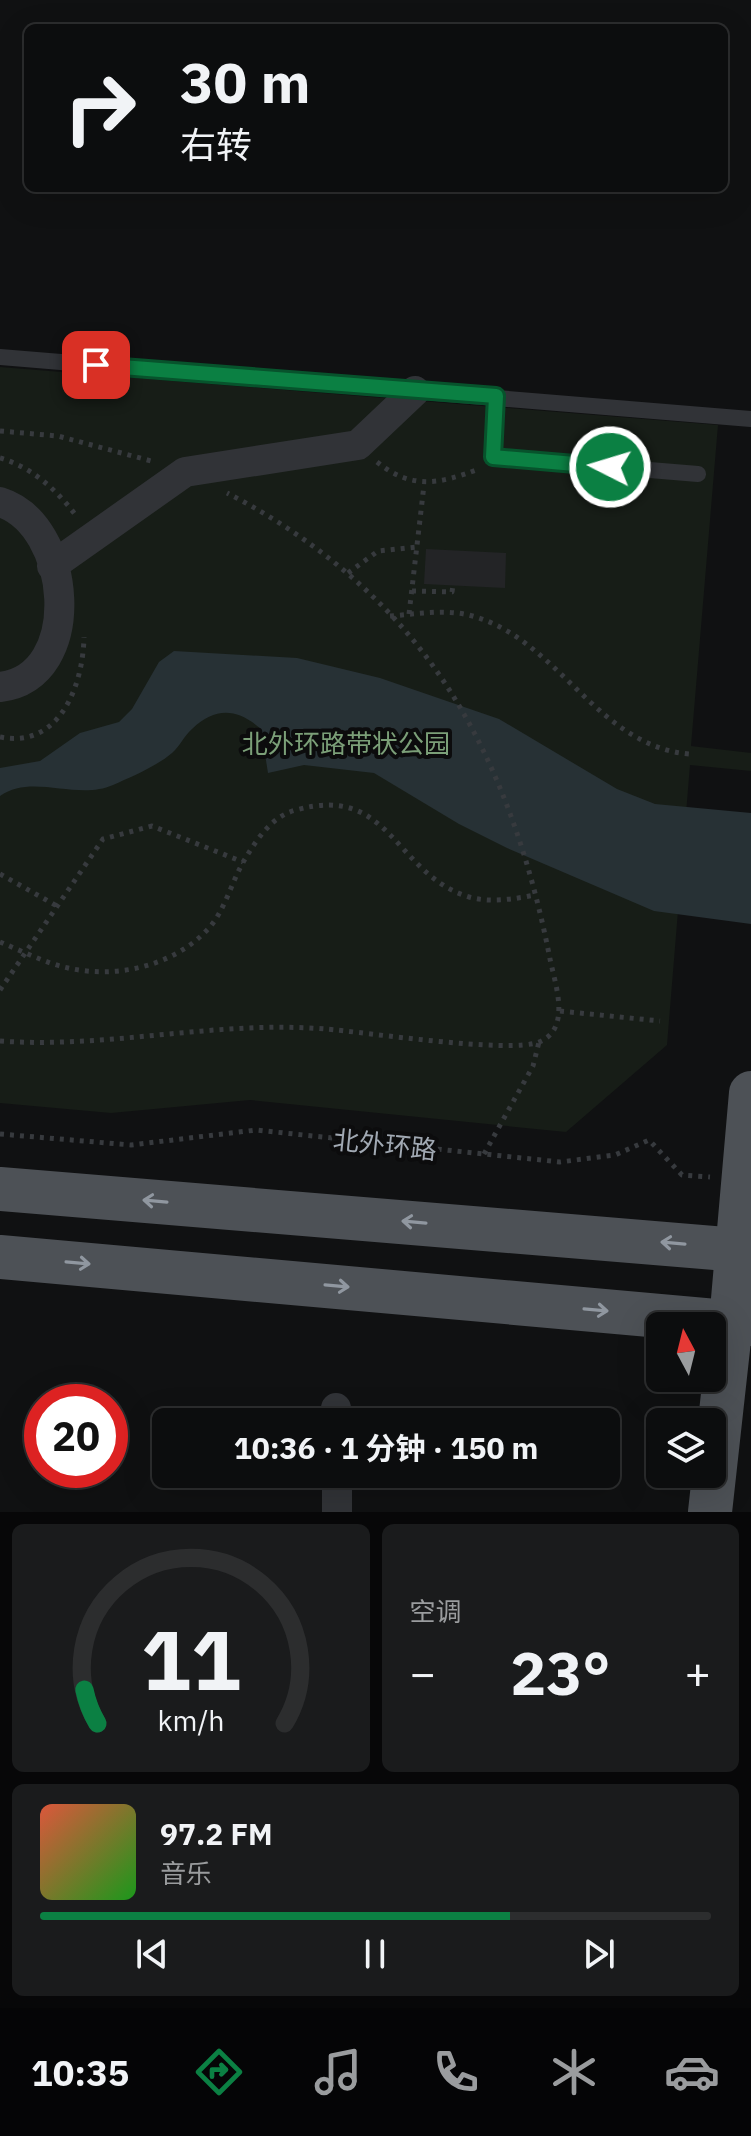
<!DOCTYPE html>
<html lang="zh">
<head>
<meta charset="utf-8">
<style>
	body { margin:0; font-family:"IBM Plex Sans","Noto Sans SC",sans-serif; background:#1a1b1c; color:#f1f3f6; height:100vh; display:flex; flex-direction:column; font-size:30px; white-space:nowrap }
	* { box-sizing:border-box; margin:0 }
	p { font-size:26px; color:#9a9c9e }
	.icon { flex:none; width:44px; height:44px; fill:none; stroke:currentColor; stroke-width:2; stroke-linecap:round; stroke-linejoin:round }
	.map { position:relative; height:1512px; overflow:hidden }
	.drawer { display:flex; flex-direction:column; gap:12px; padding:12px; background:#070708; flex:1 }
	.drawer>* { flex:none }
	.top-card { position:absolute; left:24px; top:24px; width:704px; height:168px; border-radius:12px; box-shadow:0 8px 32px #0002,0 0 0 2px #2c2d2e; background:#0c0d0e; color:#f1f3f6; overflow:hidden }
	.needle { width:52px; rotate:353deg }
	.buttons { position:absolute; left:646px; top:1312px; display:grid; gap:16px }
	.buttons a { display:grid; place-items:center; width:80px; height:80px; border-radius:12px; background:#0c0d0e; box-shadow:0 8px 32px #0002,0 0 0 2px #2c2d2e; font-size:40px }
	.speed { position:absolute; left:24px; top:1384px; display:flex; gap:16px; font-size:40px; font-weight:700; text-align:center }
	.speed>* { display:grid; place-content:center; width:104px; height:104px; border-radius:50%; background:#0c0d0e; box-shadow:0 8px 32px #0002,0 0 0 2px #2c2d2e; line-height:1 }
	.speed .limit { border:12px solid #d22; background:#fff; color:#111 }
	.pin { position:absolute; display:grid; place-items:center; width:68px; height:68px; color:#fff; margin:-34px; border-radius:16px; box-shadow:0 4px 12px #0006 }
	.me { position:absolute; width:88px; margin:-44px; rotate:275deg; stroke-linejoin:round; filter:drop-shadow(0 0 6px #0008) }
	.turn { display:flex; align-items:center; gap:28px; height:168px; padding:0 24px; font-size:36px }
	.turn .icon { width:104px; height:104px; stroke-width:2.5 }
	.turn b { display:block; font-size:56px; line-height:68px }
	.big { font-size:60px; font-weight:700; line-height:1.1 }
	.drawer .card { flex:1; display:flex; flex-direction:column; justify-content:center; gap:12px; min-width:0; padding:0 28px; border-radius:12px; background:#1a1b1c }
	.drawer .dial { align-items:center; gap:0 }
	.dial svg { height:208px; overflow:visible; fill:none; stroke:#2c2d2e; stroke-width:7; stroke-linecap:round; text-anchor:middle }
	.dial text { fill:#f1f3f6; stroke:none }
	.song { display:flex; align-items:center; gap:24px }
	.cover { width:96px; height:96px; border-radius:12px; background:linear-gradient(135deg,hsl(10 70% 55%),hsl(120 70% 35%)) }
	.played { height:8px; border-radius:4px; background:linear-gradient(90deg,#0b8043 70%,#2c2d2e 70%) }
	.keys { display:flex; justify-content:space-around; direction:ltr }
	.heat { display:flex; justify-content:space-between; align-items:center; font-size:44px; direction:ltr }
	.drawer .tiles { flex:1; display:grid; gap:12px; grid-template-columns:1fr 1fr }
	.card:last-child { grid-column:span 2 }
	.trip { position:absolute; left:152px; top:1408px; width:468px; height:80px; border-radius:12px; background:#0c0d0e; box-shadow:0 8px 32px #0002,0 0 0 2px #2c2d2e; font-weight:700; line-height:80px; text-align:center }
	.tabs { display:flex; height:128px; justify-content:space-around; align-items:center; background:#050506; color:#9a9c9e }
	.tabs .icon { width:56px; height:56px }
	.tabs .on { color:#0b8043 }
	.tabs b { font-size:36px; color:#f1f3f6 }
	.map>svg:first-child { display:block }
</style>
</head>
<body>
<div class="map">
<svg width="751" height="1512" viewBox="0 0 751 1512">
	<rect width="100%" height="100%" fill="#101112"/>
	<path fill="#171d17" d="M0 367 718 425 691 746 751 753V771L690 765 667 1045 566 1132 250 1100 111 1113 0 1103Z"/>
	<path fill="#273135" d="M174 651 297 658 380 678 499 719 617 789 655 804 751 813V924L654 911 507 848 459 824 374 773 304 765 268 773 261 729C238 709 216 706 192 729 184 736 180 746 172 753 157 766 131 777 113 785 77 801 32 773 0 796V768L40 761 80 733 119 722 132 709 159 662Z"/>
	<path fill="#232426" d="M426 549 506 553 505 588 424 584Z"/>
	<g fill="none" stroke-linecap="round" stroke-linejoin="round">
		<path stroke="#373a3e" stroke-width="5" stroke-dasharray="4 6" stroke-linecap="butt" d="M0 431 58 436 155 462
			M0 458C32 467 58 491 77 517
			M377 462C412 490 439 484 479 469
			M348 573 378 551 417 547
			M412 591 452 592 453 585
			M409 614 424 485
			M390 616C419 614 448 608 476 617 560 643 598 746 689 754
			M0 737C60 749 83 685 84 637
			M0 874 57 906
			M0 942C22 951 45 963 68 968 116 979 174 966 208 929 225 911 232 880 245 859 257 839 272 816 296 810 391 783 394 874 469 897 489 903 515 899 535 895
			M0 990 103 839 152 826 243 862
			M560 1011 660 1021
			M0 1041C108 1049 216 1020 325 1029 365 1032 509 1054 539 1042 572 1029 555 984 550 959 528 846 488 731 413 640 364 580 296 528 227 493
			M0 1134 131 1145 256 1130 560 1162 615 1155 649 1140 682 1175 710 1177
			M484 1154 533 1066 539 1042"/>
		<path stroke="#313337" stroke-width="16" d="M0 357 751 419
			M496 396 493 457 698 474"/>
		<path stroke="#313337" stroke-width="30" d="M0 502C72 524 86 677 0 687
			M52 566 185 472 358 445 415 391
			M336 1408V1422
			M337 1474V1512"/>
		<path stroke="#4d5156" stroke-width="44" d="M0 1189 751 1251
			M0 1257 751 1324
			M710 1512 731 1322 751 1093"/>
	</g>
	<defs><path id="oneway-shaft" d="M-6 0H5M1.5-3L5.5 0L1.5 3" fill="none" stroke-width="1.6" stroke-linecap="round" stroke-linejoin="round" transform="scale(2)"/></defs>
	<g stroke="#9097a0">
		<use href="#oneway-shaft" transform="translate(155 1201) rotate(-175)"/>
		<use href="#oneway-shaft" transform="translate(414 1222) rotate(-175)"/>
		<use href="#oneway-shaft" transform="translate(673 1243) rotate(-175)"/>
		<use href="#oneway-shaft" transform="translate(78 1263) rotate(5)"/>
		<use href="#oneway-shaft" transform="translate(337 1286) rotate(5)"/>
		<use href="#oneway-shaft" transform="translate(596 1310) rotate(5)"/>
	</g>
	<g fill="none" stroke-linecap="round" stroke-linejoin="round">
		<defs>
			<path id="route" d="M96 365 496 396 493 457 610 467"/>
		</defs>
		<use href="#route" stroke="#07532c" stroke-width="20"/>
		<use href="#route" stroke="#0b8043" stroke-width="14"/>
	</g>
	<g text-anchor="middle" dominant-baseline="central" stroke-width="8" stroke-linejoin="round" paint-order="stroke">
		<g font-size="26" fill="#7b9f78" stroke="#0c0c0d">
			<text x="346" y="743">北外环路带状公园</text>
		</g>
		<g font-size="26" fill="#a1a9b3" stroke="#0c0c0d">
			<text transform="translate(385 1144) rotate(6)">北外环路</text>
		</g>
	</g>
</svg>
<div class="buttons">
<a><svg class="needle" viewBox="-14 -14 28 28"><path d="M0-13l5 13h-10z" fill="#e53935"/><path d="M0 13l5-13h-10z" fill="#9a9c9e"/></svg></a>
<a><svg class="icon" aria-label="layers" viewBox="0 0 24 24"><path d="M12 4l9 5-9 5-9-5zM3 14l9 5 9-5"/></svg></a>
</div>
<div class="speed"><div class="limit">20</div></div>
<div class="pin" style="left:96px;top:365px;background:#d93025"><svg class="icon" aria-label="arrive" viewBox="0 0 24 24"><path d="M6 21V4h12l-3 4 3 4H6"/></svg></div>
<svg class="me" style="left:610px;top:467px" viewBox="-20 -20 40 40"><circle r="17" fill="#0b8043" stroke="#fff" stroke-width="3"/><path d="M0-11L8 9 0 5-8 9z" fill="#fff"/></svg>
<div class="trip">10:36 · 1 分钟 · 150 m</div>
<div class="top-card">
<div class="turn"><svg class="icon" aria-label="right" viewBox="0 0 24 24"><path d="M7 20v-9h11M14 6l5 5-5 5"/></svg><div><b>30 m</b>右转</div></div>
</div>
</div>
<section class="drawer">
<div class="tiles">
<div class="card dial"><svg viewBox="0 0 100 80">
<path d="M14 69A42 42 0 1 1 86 69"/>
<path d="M14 69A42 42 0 0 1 9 56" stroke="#0b8043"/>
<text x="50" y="56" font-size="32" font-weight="700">11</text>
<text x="50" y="72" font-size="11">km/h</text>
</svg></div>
<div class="card"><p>空调</p>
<div class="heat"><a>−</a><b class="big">23°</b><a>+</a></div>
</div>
<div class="card">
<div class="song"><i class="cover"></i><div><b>97.2 FM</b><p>音乐</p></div></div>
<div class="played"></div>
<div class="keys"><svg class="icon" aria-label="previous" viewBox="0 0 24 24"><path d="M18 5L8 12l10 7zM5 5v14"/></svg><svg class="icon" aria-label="pause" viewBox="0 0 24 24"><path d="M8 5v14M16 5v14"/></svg><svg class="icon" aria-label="next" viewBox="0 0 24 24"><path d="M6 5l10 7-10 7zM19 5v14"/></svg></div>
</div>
</div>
</section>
<nav class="tabs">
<b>10:35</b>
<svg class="icon on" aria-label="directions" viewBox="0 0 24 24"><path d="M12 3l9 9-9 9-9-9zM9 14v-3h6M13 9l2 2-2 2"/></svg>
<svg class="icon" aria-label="music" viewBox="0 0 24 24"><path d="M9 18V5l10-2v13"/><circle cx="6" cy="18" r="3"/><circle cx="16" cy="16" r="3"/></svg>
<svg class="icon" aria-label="phone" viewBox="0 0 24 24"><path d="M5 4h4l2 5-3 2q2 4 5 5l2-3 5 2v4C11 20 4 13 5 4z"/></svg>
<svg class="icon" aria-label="climate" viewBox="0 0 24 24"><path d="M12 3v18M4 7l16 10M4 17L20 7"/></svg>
<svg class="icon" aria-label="car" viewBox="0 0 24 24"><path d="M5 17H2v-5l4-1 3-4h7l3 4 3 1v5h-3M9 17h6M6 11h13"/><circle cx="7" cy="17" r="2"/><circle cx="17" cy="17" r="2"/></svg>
</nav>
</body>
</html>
